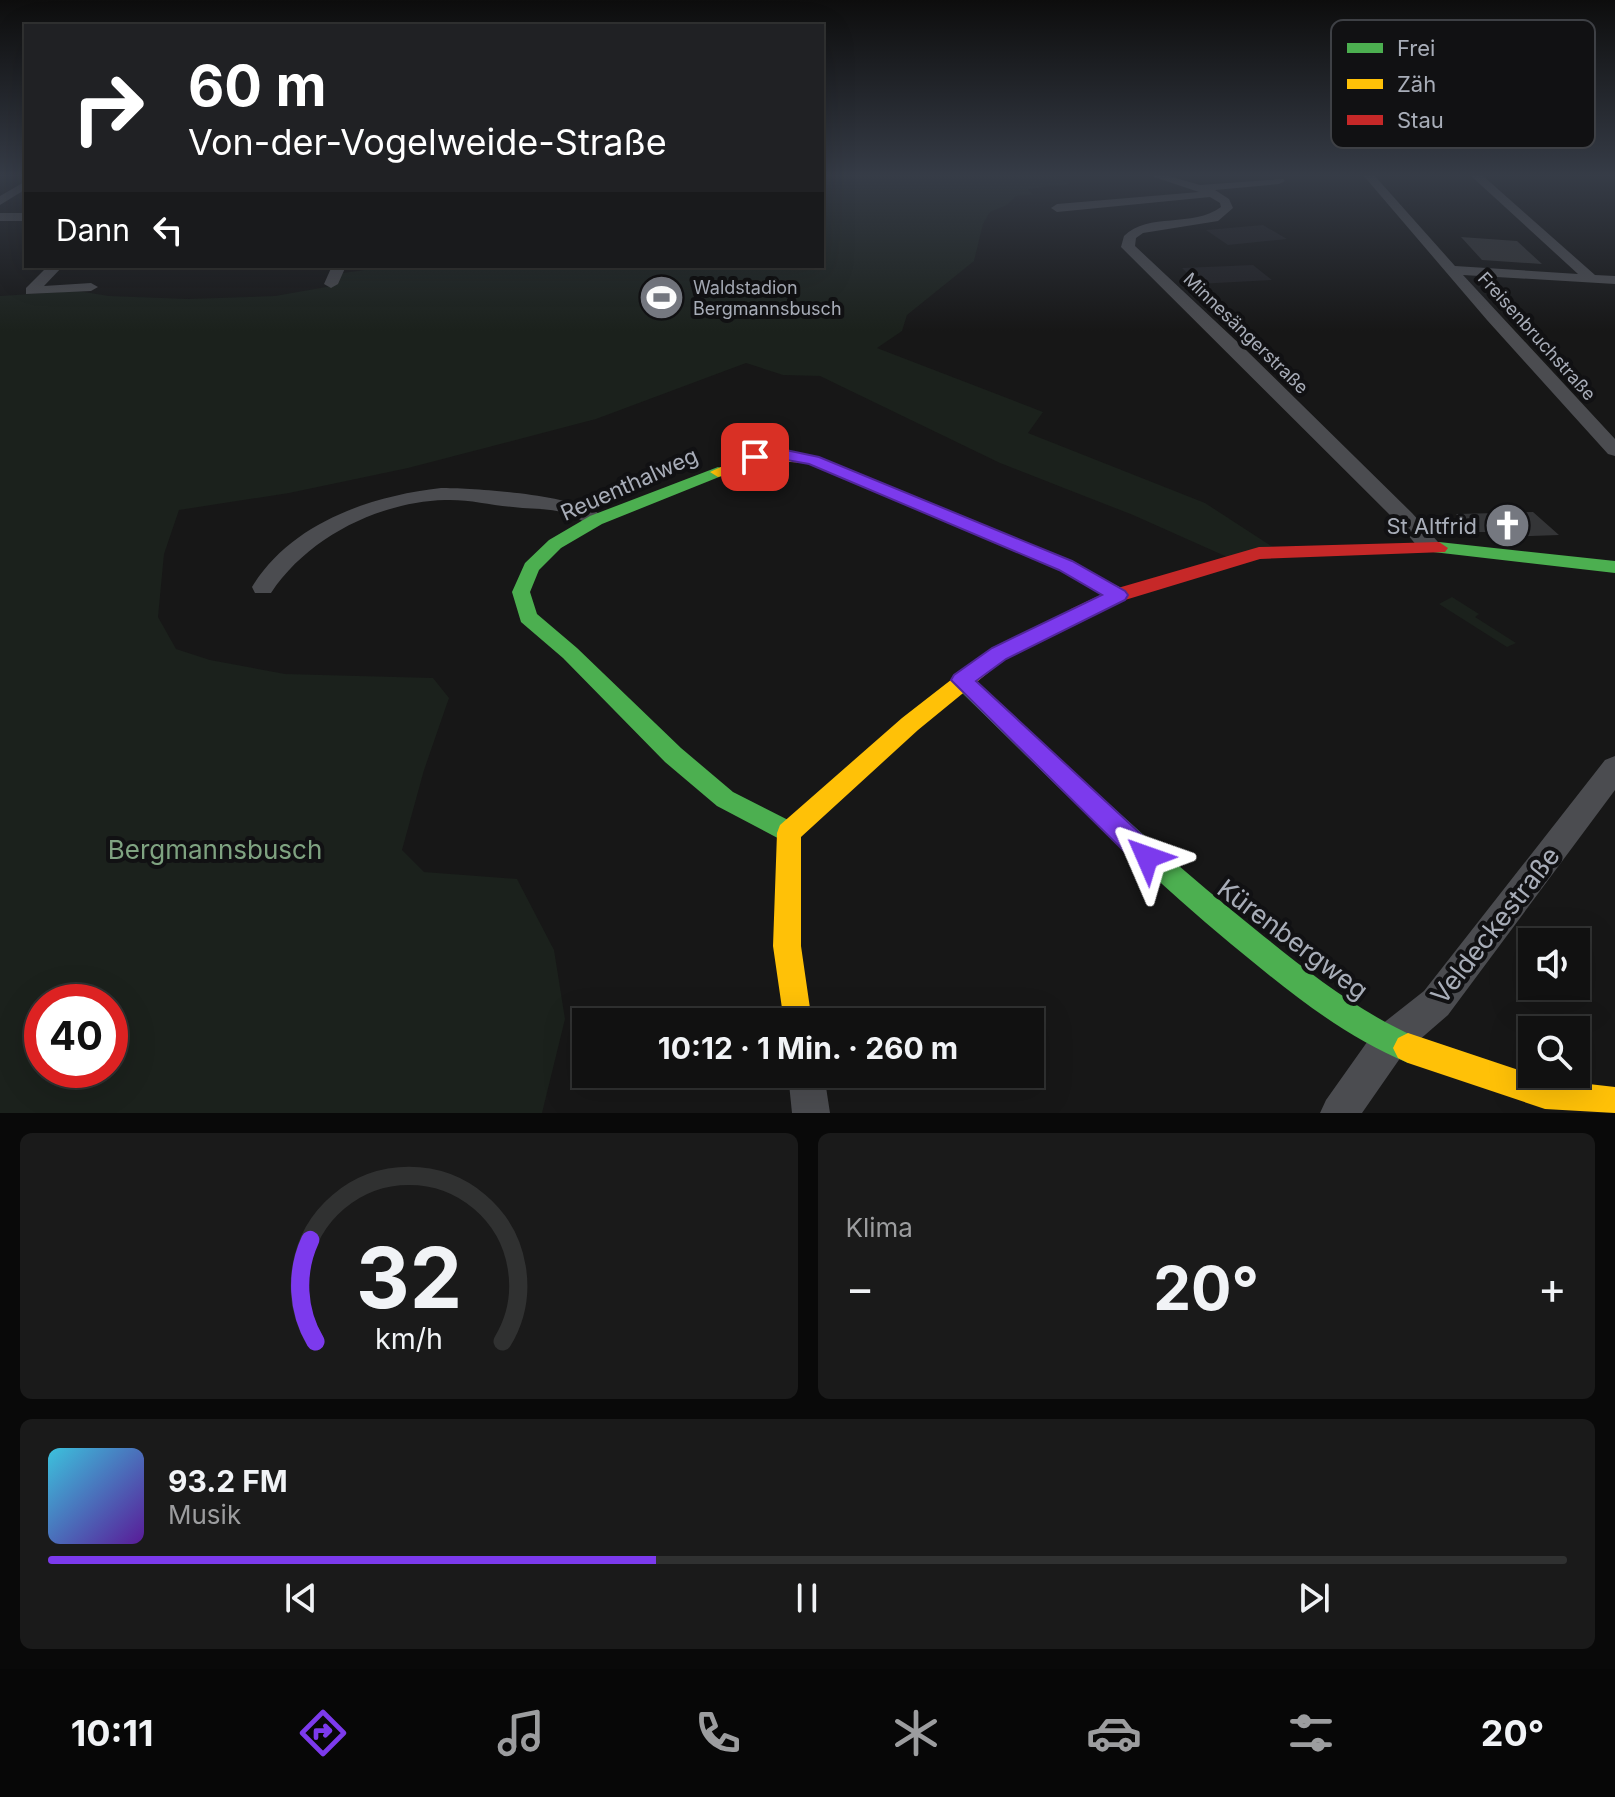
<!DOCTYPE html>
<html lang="de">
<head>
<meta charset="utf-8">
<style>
	body { margin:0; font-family:Inter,sans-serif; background:#1a1a1a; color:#f1f3f6; height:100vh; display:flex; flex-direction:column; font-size:30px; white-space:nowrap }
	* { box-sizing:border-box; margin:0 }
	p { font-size:26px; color:#9c9d9f }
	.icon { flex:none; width:44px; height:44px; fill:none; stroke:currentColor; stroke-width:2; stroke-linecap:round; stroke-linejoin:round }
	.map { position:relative; height:1113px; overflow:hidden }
	.side { display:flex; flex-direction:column; gap:20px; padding:20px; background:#090909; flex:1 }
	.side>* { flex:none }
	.guide { position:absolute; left:24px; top:24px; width:800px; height:244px; border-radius:0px; box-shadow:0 8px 32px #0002,0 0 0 2px #303131; background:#202124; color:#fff; overflow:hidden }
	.controls { position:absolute; left:1518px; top:928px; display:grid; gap:16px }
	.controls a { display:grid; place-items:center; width:72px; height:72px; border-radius:0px; background:#111; box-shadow:0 8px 32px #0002,0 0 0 2px #303131; font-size:40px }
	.speed { position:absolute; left:24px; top:984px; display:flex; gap:16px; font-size:40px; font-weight:700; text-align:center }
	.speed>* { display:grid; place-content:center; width:104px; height:104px; border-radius:50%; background:#111; box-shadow:0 8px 32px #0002,0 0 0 2px #303131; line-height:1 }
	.speed .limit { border:12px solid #d22; background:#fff; color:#111 }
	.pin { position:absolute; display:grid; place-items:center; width:68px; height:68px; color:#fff; margin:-34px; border-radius:16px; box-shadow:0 4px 12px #0006 }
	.me { position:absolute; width:88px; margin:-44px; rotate:313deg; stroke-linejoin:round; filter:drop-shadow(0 0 6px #0008) }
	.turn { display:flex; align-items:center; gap:28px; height:168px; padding:0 32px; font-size:36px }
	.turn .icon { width:104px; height:104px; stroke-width:2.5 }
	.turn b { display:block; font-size:56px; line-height:68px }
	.then { display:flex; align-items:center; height:76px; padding:0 32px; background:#0003; gap:16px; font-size:30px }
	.big { font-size:60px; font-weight:700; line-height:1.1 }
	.side .tile { flex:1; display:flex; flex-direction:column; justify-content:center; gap:12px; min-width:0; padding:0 28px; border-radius:12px; background:#1a1a1a }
	.side .dial { align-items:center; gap:0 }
	.dial svg { height:208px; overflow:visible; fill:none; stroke:#303131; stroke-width:7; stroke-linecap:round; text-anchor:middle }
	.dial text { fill:#f1f3f6; stroke:none }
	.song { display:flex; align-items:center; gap:24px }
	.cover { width:96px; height:96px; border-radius:12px; background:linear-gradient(135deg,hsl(190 70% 55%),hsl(270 70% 35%)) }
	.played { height:8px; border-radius:4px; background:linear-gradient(90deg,#7c3aed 40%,#303131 40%) }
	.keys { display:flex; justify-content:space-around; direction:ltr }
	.heat { display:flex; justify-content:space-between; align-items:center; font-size:44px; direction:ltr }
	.side .tiles { flex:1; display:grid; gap:20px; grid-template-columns:1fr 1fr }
	.tile:last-child { grid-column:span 2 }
	.trip { position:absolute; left:572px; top:1008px; width:472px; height:80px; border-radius:0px; background:#111; box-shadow:0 8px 32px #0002,0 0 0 2px #303131; font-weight:700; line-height:80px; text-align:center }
	.tab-bar { display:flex; height:128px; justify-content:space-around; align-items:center; background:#070707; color:#9c9d9f }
	.tab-bar .icon { width:56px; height:56px }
	.tab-bar .active { color:#7c3aed }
	.tab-bar b { font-size:36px; color:#f1f3f6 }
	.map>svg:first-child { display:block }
</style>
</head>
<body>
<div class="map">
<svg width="1615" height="1113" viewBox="0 0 1615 1113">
	<rect width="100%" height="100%" fill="#171717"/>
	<path fill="#212124" d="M1263 225 1287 239 1228 245 1206 230Z
		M1253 265 1272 280 1198 284 1182 268Z"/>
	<path fill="#1b211c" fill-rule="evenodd" d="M822 175H1053L1070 184 1028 189 1033 195 1016 196 1007 205 990 212 983 224 974 261 907 315 902 331 877 348 1043 412 1028 433 1205 503 1279 551 1234 560 1133 515 1000 463 820 376 783 375 746 363 596 419 408 468 289 493 179 510 164 554 158 617 176 649 210 660 285 674 433 678 449 698 424 770 402 850 424 872 517 879 554 950 565 1019 542 1113H0V296L78 291 109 296 188 299 275 296 332 286 343 273 393 266H822ZM42 1002H110V1070H42Z
		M1452 597 1479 614 1475 617 1516 643 1507 647 1439 604Z"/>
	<path fill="#343537" d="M1461 237 1517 241 1542 264 1482 260Z
		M1533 512 1559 535 1499 537 1489 532H1474L1456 514Z"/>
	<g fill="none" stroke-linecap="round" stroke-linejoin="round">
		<path fill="#4b4c50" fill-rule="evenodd" d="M1148 175H1165L1200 185 1283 179 1285 181 1279 184 1215 190 1229 199 1233 208 1218 221 1143 233 1136 238 1135 246 1246 350 1412 513 1438 542 1441 547 1438 552H1422L1398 523 1121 247 1124 236C1148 212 1193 228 1221 207L1220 203 1210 197 1057 212 1051 208 1057 204 1199 192Z
			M1363 175H1374L1455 266 1578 274 1470 175H1482L1595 275 1615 276V284L1463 275 1615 439V456L1608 454 1487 320Z
			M26 181V189L0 205V196Z
			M0 213H26V221H0Z
			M48 266H63L44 286 91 283 98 287 91 291 26 294V288Z
			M332 266H346L338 284 331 288 324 284Z
			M441 488C474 488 588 495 606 520L596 527C584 523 574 515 562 512 546 508 529 509 513 507 490 505 468 499 445 500 379 502 308 537 271 593H255L252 587C291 523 370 496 441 488Z
			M1615 756V790L1448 1015 1403 1054 1362 1113H1320L1326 1100 1377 1028 1424 991 1605 760Z
			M788 1074H824L830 1113H792Z"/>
		<path fill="#4caf50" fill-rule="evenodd" d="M718 467 724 469 726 472 724 475 602 524 561 548 539 570 530 592 537 614 577 648 681 748 733 792 798 825 801 833 798 841 789 844 717 806 665 762 563 658 521 622 512 592 525 563 549 540 590 516Z
			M1439 542 1615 561V573L1433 552 1430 548Z
			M962 672 969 674C1063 762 1156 850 1256 930 1307 971 1358 1012 1418 1038L1423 1048 1418 1058 1408 1063C1341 1035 1287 990 1231 944 1134 863 1045 774 955 686L952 680 955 674Z"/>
		<path fill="#ffc107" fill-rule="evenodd" d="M775 451 819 457 1071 562 1125 590 1127 595 1118 602 1111 600 1059 570 809 464C768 457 756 467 718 477L710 472 738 459Z
			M1078 607 1085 609 1088 614 1085 619 1006 658 918 730 801 837V946L812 1022H784L773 946 777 833 780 825 902 718 992 648Z
			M1408 1033 1545 1079 1615 1087V1113L1545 1109 1408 1063 1398 1058 1393 1048 1398 1038Z"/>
		<path fill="#c62828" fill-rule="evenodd" d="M1439 542 1448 548 1445 552 1260 559 1125 600 1078 621 1071 619 1068 614 1071 609 1111 590 1259 547Z"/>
	</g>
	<linearGradient id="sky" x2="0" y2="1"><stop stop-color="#0d0d0d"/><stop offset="0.53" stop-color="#363c47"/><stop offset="1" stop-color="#363c47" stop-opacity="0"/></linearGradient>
	<rect width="1615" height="331" fill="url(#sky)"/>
	<path fill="#7c3aed" stroke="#51269a" stroke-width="2" d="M781 449 819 457 1072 561 1125 591 1128 595 1125 600 1006 659 976 681 1156 848 1160 857 1156 865 1147 868 1138 865 951 680 954 675 992 648 1102 595 1059 570 809 464 781 459 755 462 747 457 755 452Z"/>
	<defs>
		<symbol id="stadium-disc" viewBox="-11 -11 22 22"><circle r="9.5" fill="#757880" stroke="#111113"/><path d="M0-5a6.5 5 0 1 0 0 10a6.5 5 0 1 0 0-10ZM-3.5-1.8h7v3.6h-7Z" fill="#fff"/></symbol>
		<symbol id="church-disc" viewBox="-11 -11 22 22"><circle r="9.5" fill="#757880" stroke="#111113"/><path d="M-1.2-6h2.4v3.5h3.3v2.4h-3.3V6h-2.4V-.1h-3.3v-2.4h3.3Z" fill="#fff"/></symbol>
	</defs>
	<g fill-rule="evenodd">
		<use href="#stadium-disc" x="636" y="272" width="51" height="51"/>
		<use href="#church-disc" x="1482" y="500" width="51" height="51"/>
	</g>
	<g text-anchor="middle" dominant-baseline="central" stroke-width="8" stroke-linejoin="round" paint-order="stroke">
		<g font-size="18" fill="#a8adb8" stroke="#111113" text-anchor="start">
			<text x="693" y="287">Waldstadion<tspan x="693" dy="21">Bergmannsbusch</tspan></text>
		</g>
		<g font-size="18" fill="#a8adb8" stroke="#111113">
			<text transform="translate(1246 333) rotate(44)">Minnesängerstraße</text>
			<text transform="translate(1537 336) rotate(48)">Freisenbruchstraße</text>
		</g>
		<g font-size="22" fill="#a8adb8" stroke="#111113">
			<text transform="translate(629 484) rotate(-24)">Reuenthalweg</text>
		</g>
		<g font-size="22" fill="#a8adb8" stroke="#111113" text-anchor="end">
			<text x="1477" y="526">St Altfrid</text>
		</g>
		<g font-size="26" fill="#7fa381" stroke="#111113">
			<text x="215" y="849">Bergmannsbusch</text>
		</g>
		<g font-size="26" fill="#a8adb8" stroke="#111113">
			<text transform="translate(1495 925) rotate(-52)">Veldeckestraße</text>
			<text transform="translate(1293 939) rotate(37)">Kürenbergweg</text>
		</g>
	</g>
	<rect x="1331" y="20" width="264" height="128" rx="12" fill="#111113" stroke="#3e4045" stroke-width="2"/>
	<rect x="1347" y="43" width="36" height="10" fill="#4caf50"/>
	<rect x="1347" y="79" width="36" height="10" fill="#ffc107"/>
	<rect x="1347" y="115" width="36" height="10" fill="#c62828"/>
	<g font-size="22" fill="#a8adb8">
		<text x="1397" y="56">Frei</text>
		<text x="1397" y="92">Zäh</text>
		<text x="1397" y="128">Stau</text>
	</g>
</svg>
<div class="controls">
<a><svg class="icon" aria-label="sound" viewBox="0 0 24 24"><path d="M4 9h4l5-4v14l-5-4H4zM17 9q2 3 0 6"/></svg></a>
<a><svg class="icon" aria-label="search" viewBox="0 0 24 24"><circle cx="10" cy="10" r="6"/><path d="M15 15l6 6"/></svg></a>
</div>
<div class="speed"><div class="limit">40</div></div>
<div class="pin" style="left:755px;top:457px;background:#d93025"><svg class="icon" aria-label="arrive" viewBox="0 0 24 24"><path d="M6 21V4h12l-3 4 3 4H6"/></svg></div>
<svg class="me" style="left:1147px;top:857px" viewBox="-20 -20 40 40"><path d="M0-17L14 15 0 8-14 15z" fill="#7c3aed" stroke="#fff" stroke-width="4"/></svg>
<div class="trip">10:12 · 1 Min. · 260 m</div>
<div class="guide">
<div class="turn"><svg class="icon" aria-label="right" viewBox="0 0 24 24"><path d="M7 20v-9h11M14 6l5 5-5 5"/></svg><div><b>60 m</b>Von-der-Vogelweide-Straße</div></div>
<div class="then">Dann<svg class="icon" aria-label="left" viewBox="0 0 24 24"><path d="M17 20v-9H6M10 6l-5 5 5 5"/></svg></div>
</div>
</div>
<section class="side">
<div class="tiles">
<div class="tile dial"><svg viewBox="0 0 100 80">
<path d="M14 69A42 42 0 1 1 86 69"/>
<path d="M14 69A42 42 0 0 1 12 30" stroke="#7c3aed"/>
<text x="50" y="56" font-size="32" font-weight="700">32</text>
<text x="50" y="72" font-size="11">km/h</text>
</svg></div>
<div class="tile"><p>Klima</p>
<div class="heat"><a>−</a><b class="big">20°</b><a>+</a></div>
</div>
<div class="tile">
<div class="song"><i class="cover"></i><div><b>93.2 FM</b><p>Musik</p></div></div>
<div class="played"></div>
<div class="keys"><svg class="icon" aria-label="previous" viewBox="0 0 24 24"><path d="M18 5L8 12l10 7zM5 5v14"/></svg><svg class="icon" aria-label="pause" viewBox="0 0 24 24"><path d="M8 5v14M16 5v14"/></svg><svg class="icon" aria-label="next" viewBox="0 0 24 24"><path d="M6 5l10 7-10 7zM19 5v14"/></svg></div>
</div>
</div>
</section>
<nav class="tab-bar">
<b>10:11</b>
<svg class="icon active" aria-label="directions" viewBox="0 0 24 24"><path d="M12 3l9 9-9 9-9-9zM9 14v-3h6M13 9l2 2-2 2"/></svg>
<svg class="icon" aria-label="music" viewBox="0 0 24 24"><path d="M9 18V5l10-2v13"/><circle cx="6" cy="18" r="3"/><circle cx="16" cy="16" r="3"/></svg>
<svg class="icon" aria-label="phone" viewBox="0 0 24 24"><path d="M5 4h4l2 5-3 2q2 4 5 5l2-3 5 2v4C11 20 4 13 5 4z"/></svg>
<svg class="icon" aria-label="climate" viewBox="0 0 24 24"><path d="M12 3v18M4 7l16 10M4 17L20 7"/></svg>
<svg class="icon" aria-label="car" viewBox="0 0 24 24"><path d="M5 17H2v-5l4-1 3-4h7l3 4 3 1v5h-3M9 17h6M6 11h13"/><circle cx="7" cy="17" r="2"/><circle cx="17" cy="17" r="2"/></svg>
<svg class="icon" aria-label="filters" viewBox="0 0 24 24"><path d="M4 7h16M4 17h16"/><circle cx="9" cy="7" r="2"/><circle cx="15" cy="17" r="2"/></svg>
<b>20°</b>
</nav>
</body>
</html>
